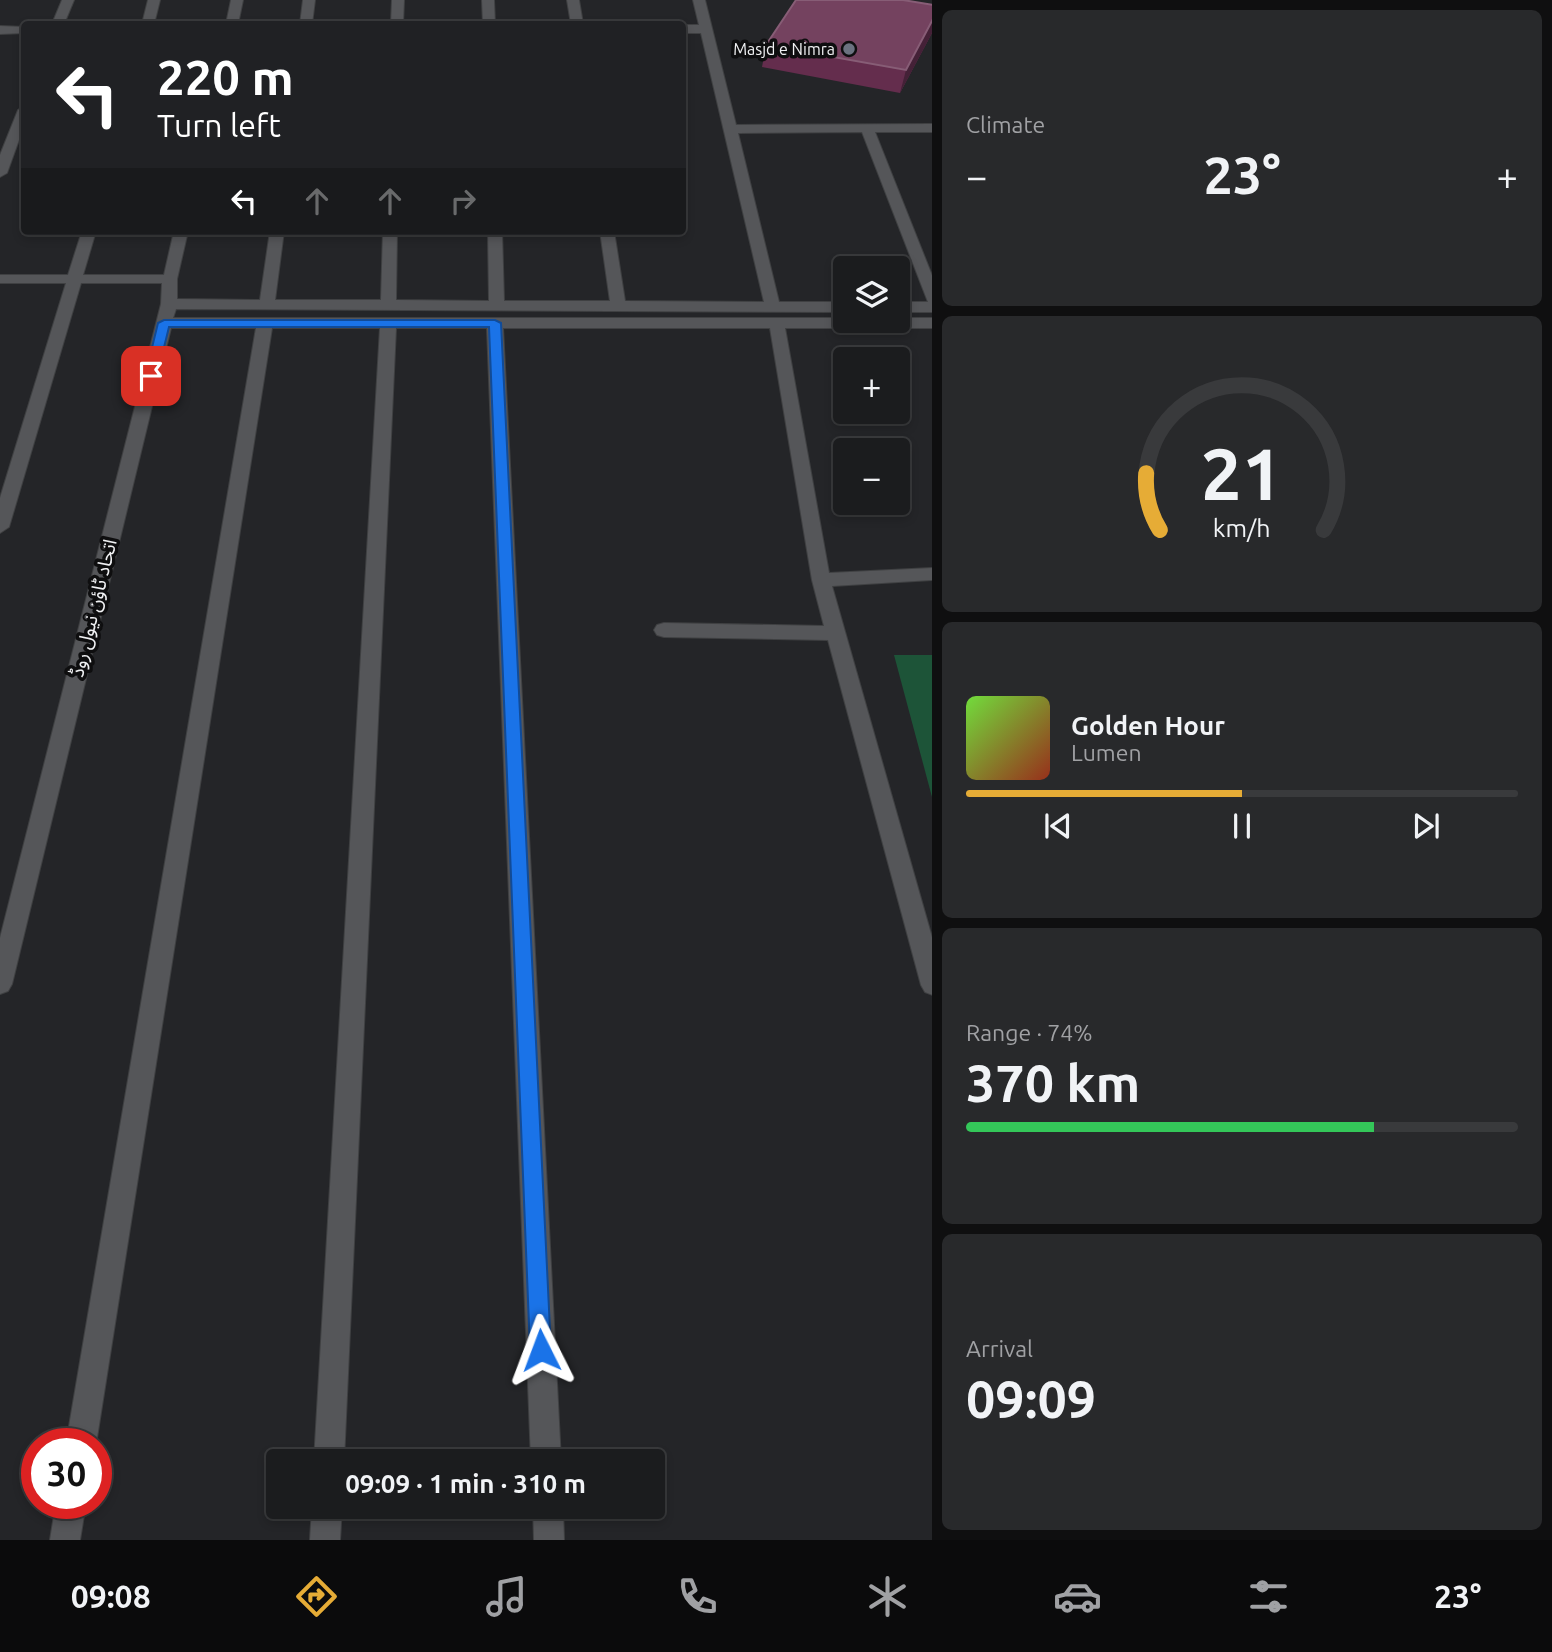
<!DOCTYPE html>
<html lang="en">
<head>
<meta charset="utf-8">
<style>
	body { margin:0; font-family:Ubuntu,"Noto Sans Arabic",sans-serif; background:#28292b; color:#f1f3f6; height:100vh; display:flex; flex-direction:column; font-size:26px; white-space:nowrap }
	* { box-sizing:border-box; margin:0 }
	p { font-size:23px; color:#a0a1a4 }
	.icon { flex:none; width:38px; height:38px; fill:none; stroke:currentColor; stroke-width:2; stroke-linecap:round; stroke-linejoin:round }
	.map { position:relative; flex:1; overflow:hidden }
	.sheet { display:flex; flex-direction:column; gap:10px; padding:10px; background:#0f0f10; width:620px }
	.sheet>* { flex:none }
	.banner { position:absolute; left:21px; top:21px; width:665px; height:214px; border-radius:7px; box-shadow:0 4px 10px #0003,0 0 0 2px #393a3c; background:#202124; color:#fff; overflow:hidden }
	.tools { position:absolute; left:833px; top:256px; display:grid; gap:14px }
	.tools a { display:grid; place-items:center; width:77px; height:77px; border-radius:7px; background:#1b1c1e; box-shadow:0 4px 10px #0003,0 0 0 2px #393a3c; font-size:35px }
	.speed { position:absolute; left:21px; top:1428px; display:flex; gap:14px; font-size:35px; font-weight:700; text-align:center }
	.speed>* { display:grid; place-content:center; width:91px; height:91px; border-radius:50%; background:#1b1c1e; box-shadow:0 4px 10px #0003,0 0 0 2px #393a3c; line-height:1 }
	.speed .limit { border:10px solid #d22; background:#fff; color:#111 }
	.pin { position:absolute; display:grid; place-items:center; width:60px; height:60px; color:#fff; margin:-30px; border-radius:14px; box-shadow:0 4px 10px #0006 }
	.me { position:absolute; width:77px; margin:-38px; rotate:357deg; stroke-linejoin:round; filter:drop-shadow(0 0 5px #0008) }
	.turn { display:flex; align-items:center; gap:24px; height:147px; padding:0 21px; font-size:32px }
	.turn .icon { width:91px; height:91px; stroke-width:2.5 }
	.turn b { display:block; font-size:49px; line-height:60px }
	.lanes { display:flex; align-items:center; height:66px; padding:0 21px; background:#0003; justify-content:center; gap:35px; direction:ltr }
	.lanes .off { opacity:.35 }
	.big { font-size:52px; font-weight:700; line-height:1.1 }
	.sheet .card { flex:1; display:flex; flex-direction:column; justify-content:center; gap:10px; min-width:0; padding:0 24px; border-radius:10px; background:#28292b }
	.sheet .dial { align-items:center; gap:0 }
	.dial svg { height:182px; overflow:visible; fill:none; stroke:#393a3c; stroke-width:7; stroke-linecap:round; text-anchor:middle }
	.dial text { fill:#f1f3f6; stroke:none }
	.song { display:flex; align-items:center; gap:21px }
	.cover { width:84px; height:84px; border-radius:10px; background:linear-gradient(135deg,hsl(100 70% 55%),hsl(10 70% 35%)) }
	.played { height:7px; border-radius:4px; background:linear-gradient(90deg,#e6ac36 50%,#393a3c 50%) }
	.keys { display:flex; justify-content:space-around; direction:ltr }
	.heat { display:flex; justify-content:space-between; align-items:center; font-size:38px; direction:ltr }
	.charge { height:10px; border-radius:5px; background:linear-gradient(90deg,#34c759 74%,#393a3c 0) }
	.trip { position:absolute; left:266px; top:1449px; width:399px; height:70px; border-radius:7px; background:#1b1c1e; box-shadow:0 4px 10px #0003,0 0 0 2px #393a3c; font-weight:700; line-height:70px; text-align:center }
	.menu { display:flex; height:112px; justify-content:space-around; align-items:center; background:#0b0b0c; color:#a0a1a4 }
	.menu .icon { width:49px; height:49px }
	.menu .current { color:#e6ac36 }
	.menu b { font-size:32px; color:#f1f3f6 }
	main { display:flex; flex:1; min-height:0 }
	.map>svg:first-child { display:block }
</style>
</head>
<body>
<main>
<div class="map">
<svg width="933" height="1540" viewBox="0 0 933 1540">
	<rect width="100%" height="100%" fill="#242528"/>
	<path fill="#1d5438" d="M894 655H932V797Z"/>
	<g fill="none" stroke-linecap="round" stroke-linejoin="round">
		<defs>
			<path id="minor" d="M62 0H74L64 24H52Z
				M148 0H160L154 24H142Z
				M231 0H243L238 24H226Z
				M303 0H315L312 24H300Z
				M392 0H404L403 24H391Z
				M482 0H494L495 24H483Z
				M567 0H579L583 24H571Z
				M693 0H705L736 125 933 124V132H875L933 278V312H898V302H928L862 132 738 133 779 302H845V312L176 309 173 318H933V328H785L829 573 933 568V580L832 586 933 941V995L925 992 921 985 828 640 664 637 657 635 654 630 657 625 664 623 824 626 812 580 770 328H503L561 1461H531L487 328H396L344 1461H314L380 328H272L96 1444H66L256 328H171L12 984 8 991 0 994V938L161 304 162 283H81L9 527 0 533V498L66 283H0V275H68L82 231H96L83 275H164L174 231H188L177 279V299L260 300 270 231H284L275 300H381L383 231H397L396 300 489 301 488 231H502L504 301H610L600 231H614L625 301 764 302 701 33H682V25H699Z
				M0 26 24 27V33L0 34Z
				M24 106V126L7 173 0 177V155L18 110Z
				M56 1503H86L80 1540H50Z
				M312 1507H342L340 1540H310Z
				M533 1507H563L564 1540H534Z"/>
		</defs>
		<use href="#minor" stroke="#3f4042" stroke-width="2"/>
		<use href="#minor" fill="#555659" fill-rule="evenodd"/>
	</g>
	<path fill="#642d4d" d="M933 5V31L900 93 762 67 766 45Z"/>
	<path fill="#442137" d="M933 19V31L900 93 906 70Z"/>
	<path fill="#74425f" stroke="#875d76" stroke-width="2" d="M796 0H903L933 5V19L906 70 766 45Z"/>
	<path fill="#1a73e8" stroke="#114b97" stroke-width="2" d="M164 320H495L501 323 551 1350 548 1358 541 1361 533 1358 530 1350 489 327H169L157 376 147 379 145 376 158 323Z"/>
	<circle fill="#6b7280" stroke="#0e0e0f" stroke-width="2.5" cx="849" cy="49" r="7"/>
	<g text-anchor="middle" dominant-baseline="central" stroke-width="7" stroke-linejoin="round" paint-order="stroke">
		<g font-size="16" fill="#f0f1f3" stroke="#0e0e0f" text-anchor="end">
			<text x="835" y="49">Masjd e Nimra</text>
		</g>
		<g font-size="19" fill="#f0f1f3" stroke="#0e0e0f">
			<text transform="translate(93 608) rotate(-76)">اتحاد ٹاؤن نیول روڈ</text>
		</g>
	</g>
</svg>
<div class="tools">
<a><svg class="icon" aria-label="layers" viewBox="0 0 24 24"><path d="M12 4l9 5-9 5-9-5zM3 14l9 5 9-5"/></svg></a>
<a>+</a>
<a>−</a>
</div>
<div class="speed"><div class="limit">30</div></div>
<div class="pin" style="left:151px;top:376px;background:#d93025"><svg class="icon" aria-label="arrive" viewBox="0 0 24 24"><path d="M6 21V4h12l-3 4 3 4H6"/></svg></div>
<svg class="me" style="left:541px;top:1350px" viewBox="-20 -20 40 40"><path d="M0-17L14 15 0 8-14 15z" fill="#1a73e8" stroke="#fff" stroke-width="4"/></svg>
<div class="trip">09:09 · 1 min · 310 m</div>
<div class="banner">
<div class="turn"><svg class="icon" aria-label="left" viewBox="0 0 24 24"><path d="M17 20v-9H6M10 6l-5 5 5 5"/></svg><div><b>220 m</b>Turn left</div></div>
<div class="lanes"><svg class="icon" aria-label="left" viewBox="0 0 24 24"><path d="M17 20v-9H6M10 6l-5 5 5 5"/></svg><svg class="icon off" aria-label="ahead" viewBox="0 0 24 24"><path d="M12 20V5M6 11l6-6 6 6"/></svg><svg class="icon off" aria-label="ahead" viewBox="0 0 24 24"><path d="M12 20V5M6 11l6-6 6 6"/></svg><svg class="icon off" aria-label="right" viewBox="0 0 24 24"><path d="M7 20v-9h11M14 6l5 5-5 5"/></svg></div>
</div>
</div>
<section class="sheet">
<div class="card"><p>Climate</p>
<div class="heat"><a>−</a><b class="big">23°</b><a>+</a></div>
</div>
<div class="card dial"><svg viewBox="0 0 100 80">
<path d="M14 69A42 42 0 1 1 86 69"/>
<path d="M14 69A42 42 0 0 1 8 44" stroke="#e6ac36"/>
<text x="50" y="56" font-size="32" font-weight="700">21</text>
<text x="50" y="72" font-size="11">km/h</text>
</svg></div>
<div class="card">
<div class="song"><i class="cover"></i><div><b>Golden Hour</b><p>Lumen</p></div></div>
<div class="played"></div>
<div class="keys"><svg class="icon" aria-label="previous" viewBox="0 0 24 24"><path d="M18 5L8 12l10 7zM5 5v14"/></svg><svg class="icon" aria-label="pause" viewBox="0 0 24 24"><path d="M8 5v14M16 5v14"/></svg><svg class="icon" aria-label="next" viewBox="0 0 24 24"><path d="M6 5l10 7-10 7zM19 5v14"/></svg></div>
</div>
<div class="card"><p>Range · 74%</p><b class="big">370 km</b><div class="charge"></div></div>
<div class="card"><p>Arrival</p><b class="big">09:09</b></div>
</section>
</main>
<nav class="menu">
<b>09:08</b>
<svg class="icon current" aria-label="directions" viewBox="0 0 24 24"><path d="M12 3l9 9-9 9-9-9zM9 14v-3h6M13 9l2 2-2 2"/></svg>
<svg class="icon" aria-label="music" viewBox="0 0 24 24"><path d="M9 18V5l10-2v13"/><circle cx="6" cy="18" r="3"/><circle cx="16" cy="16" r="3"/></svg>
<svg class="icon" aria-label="phone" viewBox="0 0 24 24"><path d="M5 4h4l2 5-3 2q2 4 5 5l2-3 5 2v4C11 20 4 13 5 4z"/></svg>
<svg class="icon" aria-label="climate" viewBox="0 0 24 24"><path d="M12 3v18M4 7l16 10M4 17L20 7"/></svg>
<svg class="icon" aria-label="car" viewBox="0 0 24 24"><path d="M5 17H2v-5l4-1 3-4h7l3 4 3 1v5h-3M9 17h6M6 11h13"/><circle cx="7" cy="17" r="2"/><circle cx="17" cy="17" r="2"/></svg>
<svg class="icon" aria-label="filters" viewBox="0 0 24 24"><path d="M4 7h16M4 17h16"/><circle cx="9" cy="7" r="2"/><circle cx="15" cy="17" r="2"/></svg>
<b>23°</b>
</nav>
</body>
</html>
